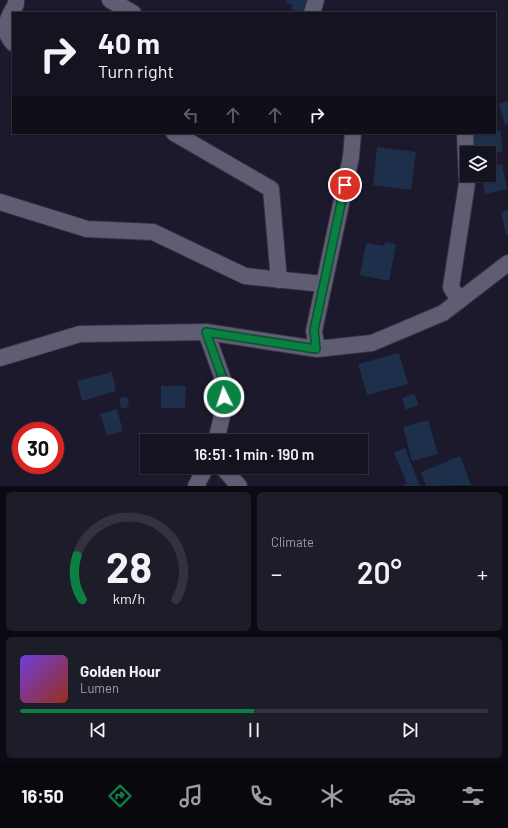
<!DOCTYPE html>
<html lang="en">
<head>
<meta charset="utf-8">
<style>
	body { margin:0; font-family:Barlow,sans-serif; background:#1d1c29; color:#f1f3f6; height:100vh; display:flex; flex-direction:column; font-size:15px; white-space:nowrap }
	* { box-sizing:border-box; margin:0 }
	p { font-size:13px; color:#9d9ea5 }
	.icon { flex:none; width:22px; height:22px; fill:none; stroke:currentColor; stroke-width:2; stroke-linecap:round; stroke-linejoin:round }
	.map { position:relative; height:486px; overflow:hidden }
	.side { display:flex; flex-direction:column; gap:6px; padding:6px; background:#0b0a12; flex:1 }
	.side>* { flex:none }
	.guide { position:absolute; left:12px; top:12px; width:484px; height:122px; border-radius:0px; box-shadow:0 1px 3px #0004,0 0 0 1px #33323e; background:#141320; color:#f1f3f6; overflow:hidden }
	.controls { position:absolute; left:460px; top:146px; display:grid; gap:8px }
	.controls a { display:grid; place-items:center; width:36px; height:36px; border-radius:0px; background:#141320; box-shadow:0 1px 3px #0004,0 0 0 1px #33323e; font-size:20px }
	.speed { position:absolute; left:12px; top:422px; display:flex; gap:8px; font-size:20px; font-weight:700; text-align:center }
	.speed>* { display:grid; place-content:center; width:52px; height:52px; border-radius:50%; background:#141320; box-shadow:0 1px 3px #0004,0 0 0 1px #33323e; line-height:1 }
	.speed .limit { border:6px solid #d22; background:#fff; color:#111 }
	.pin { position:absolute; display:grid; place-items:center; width:34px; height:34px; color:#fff; margin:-17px; border:2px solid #fff; border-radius:50%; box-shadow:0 1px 4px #0007 }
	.me { position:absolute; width:44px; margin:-22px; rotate:356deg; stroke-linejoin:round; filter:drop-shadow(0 0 3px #0008) }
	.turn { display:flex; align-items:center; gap:14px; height:84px; padding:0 20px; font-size:18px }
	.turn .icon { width:52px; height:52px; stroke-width:2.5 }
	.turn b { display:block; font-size:28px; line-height:34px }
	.lanes { display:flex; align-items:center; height:38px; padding:0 20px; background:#0003; justify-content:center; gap:20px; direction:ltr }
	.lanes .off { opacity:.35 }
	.big { font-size:30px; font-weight:600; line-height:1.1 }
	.side .tile { flex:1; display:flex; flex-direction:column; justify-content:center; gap:6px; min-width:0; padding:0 14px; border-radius:6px; background:#1d1c29 }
	.side .dial { align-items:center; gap:0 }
	.dial svg { height:104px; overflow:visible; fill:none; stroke:#33323e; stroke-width:7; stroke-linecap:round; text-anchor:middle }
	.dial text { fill:#f1f3f6; stroke:none }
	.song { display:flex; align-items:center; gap:12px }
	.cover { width:48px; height:48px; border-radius:6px; background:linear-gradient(135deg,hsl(260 70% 55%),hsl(10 70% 35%)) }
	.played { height:4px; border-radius:2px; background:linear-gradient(90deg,#0b8043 50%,#33323e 50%) }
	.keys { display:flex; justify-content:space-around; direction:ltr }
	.heat { display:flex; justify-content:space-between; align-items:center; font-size:22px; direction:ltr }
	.side .tiles { flex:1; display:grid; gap:6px; grid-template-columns:1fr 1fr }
	.tile:last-child { grid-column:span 2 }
	.trip { position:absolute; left:140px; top:434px; width:228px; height:40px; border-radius:0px; background:#141320; box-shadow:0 1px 3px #0004,0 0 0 1px #33323e; font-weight:600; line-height:40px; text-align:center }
	.dock { display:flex; height:64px; justify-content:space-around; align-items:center; background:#08080d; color:#9d9ea5 }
	.dock .icon { width:28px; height:28px }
	.dock .selected { color:#0b8043 }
	.dock b { font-size:18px; color:#f1f3f6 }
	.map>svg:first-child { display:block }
</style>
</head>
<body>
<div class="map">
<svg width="508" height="486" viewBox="0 0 508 486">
	<rect width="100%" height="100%" fill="#1b192b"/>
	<path fill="#1d2f4b" d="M287 0H309L307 12 292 10V5L286 3Z
		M508 101V124L505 125 499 104Z
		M495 131H501L502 152 475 153 474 133H495Z
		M377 147 416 152 411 190 373 185Z
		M502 164 507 189 485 194 481 175H489V166Z
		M508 210V234H506L501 212Z
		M385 242 396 244 389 281 360 275 366 243 384 246Z
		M399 353 408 384 367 395 358 364Z
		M112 372 116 391 82 401 77 381Z
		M161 386H186L185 408H161Z
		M414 394 419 405 406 410 402 398Z
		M127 397 129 407 121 409 119 398Z
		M117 409 123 431 107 436 100 414Z
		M428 420 438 454 412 461 403 427Z
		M405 448 420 486H402L407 484 394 453Z
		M460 456 471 485 426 486 421 472Z"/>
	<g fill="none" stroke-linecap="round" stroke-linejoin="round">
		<defs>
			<path id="minor" d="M110 0 133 13
				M312 13 316 0
				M13 43C0 28 8 19 16 4V0
				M174 133 271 189 279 280
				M0 202 87 229 153 232 245 276 323 284
				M459 301 451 287 467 183 465 133
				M206 332 224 382 223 412 216 441
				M317 349 314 331 351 157 353 133
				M0 358 80 334 206 332 317 349 372 343 443 313 508 263
				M222 467 239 486
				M196 486 206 467"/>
		</defs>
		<use href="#minor" stroke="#353342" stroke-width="18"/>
		<use href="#minor" stroke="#5f5d73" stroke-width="16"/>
	</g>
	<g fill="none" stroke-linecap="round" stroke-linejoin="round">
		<defs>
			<path id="route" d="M224 397V382L206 332 316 349 314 330 345 185"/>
		</defs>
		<use href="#route" stroke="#07532c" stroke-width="10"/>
		<use href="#route" stroke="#0b8043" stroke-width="7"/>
	</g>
</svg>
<div class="controls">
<a><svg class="icon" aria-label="layers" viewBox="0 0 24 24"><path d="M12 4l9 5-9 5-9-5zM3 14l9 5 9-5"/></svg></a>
</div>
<div class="speed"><div class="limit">30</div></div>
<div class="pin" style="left:345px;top:185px;background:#d93025"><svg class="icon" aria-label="arrive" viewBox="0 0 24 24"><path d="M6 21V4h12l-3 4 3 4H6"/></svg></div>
<svg class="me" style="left:224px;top:397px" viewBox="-20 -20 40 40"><circle r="17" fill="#0b8043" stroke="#fff" stroke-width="3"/><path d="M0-11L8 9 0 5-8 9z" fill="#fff"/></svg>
<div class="trip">16:51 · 1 min · 190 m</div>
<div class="guide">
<div class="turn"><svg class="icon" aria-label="right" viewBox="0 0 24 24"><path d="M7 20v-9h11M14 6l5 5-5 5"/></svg><div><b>40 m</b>Turn right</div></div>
<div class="lanes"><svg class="icon off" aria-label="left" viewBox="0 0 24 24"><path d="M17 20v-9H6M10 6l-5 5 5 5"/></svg><svg class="icon off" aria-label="ahead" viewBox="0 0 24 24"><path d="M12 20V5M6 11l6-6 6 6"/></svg><svg class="icon off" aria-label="ahead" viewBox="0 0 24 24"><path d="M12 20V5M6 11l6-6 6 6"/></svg><svg class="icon" aria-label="right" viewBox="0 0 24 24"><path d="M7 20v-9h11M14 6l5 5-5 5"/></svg></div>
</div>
</div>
<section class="side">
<div class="tiles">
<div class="tile dial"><svg viewBox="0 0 100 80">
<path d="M14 69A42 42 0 1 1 86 69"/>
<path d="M14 69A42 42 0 0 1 10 35" stroke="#0b8043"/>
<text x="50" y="56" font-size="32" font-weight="700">28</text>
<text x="50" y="72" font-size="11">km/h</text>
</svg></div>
<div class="tile"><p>Climate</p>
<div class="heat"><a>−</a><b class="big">20°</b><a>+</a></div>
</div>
<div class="tile">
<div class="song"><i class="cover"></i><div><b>Golden Hour</b><p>Lumen</p></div></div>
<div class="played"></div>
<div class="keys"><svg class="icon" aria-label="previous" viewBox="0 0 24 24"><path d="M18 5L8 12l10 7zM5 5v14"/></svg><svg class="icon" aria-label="pause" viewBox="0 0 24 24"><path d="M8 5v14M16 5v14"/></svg><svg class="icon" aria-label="next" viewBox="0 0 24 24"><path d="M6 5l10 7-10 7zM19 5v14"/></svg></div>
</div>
</div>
</section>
<nav class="dock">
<b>16:50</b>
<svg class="icon selected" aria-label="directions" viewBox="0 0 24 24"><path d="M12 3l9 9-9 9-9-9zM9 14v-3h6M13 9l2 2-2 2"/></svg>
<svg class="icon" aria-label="music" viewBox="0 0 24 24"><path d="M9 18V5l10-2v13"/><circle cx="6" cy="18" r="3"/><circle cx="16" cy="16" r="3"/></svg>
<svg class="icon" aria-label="phone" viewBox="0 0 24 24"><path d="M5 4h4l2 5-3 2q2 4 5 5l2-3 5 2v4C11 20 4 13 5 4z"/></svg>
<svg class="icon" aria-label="climate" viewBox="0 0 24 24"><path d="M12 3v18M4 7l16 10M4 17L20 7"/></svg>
<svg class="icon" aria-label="car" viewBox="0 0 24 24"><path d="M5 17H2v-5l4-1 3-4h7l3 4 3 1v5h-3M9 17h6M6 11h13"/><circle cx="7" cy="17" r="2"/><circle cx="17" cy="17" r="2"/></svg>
<svg class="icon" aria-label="filters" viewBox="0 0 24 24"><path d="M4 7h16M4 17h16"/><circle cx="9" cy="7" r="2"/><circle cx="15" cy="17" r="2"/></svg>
</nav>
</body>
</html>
